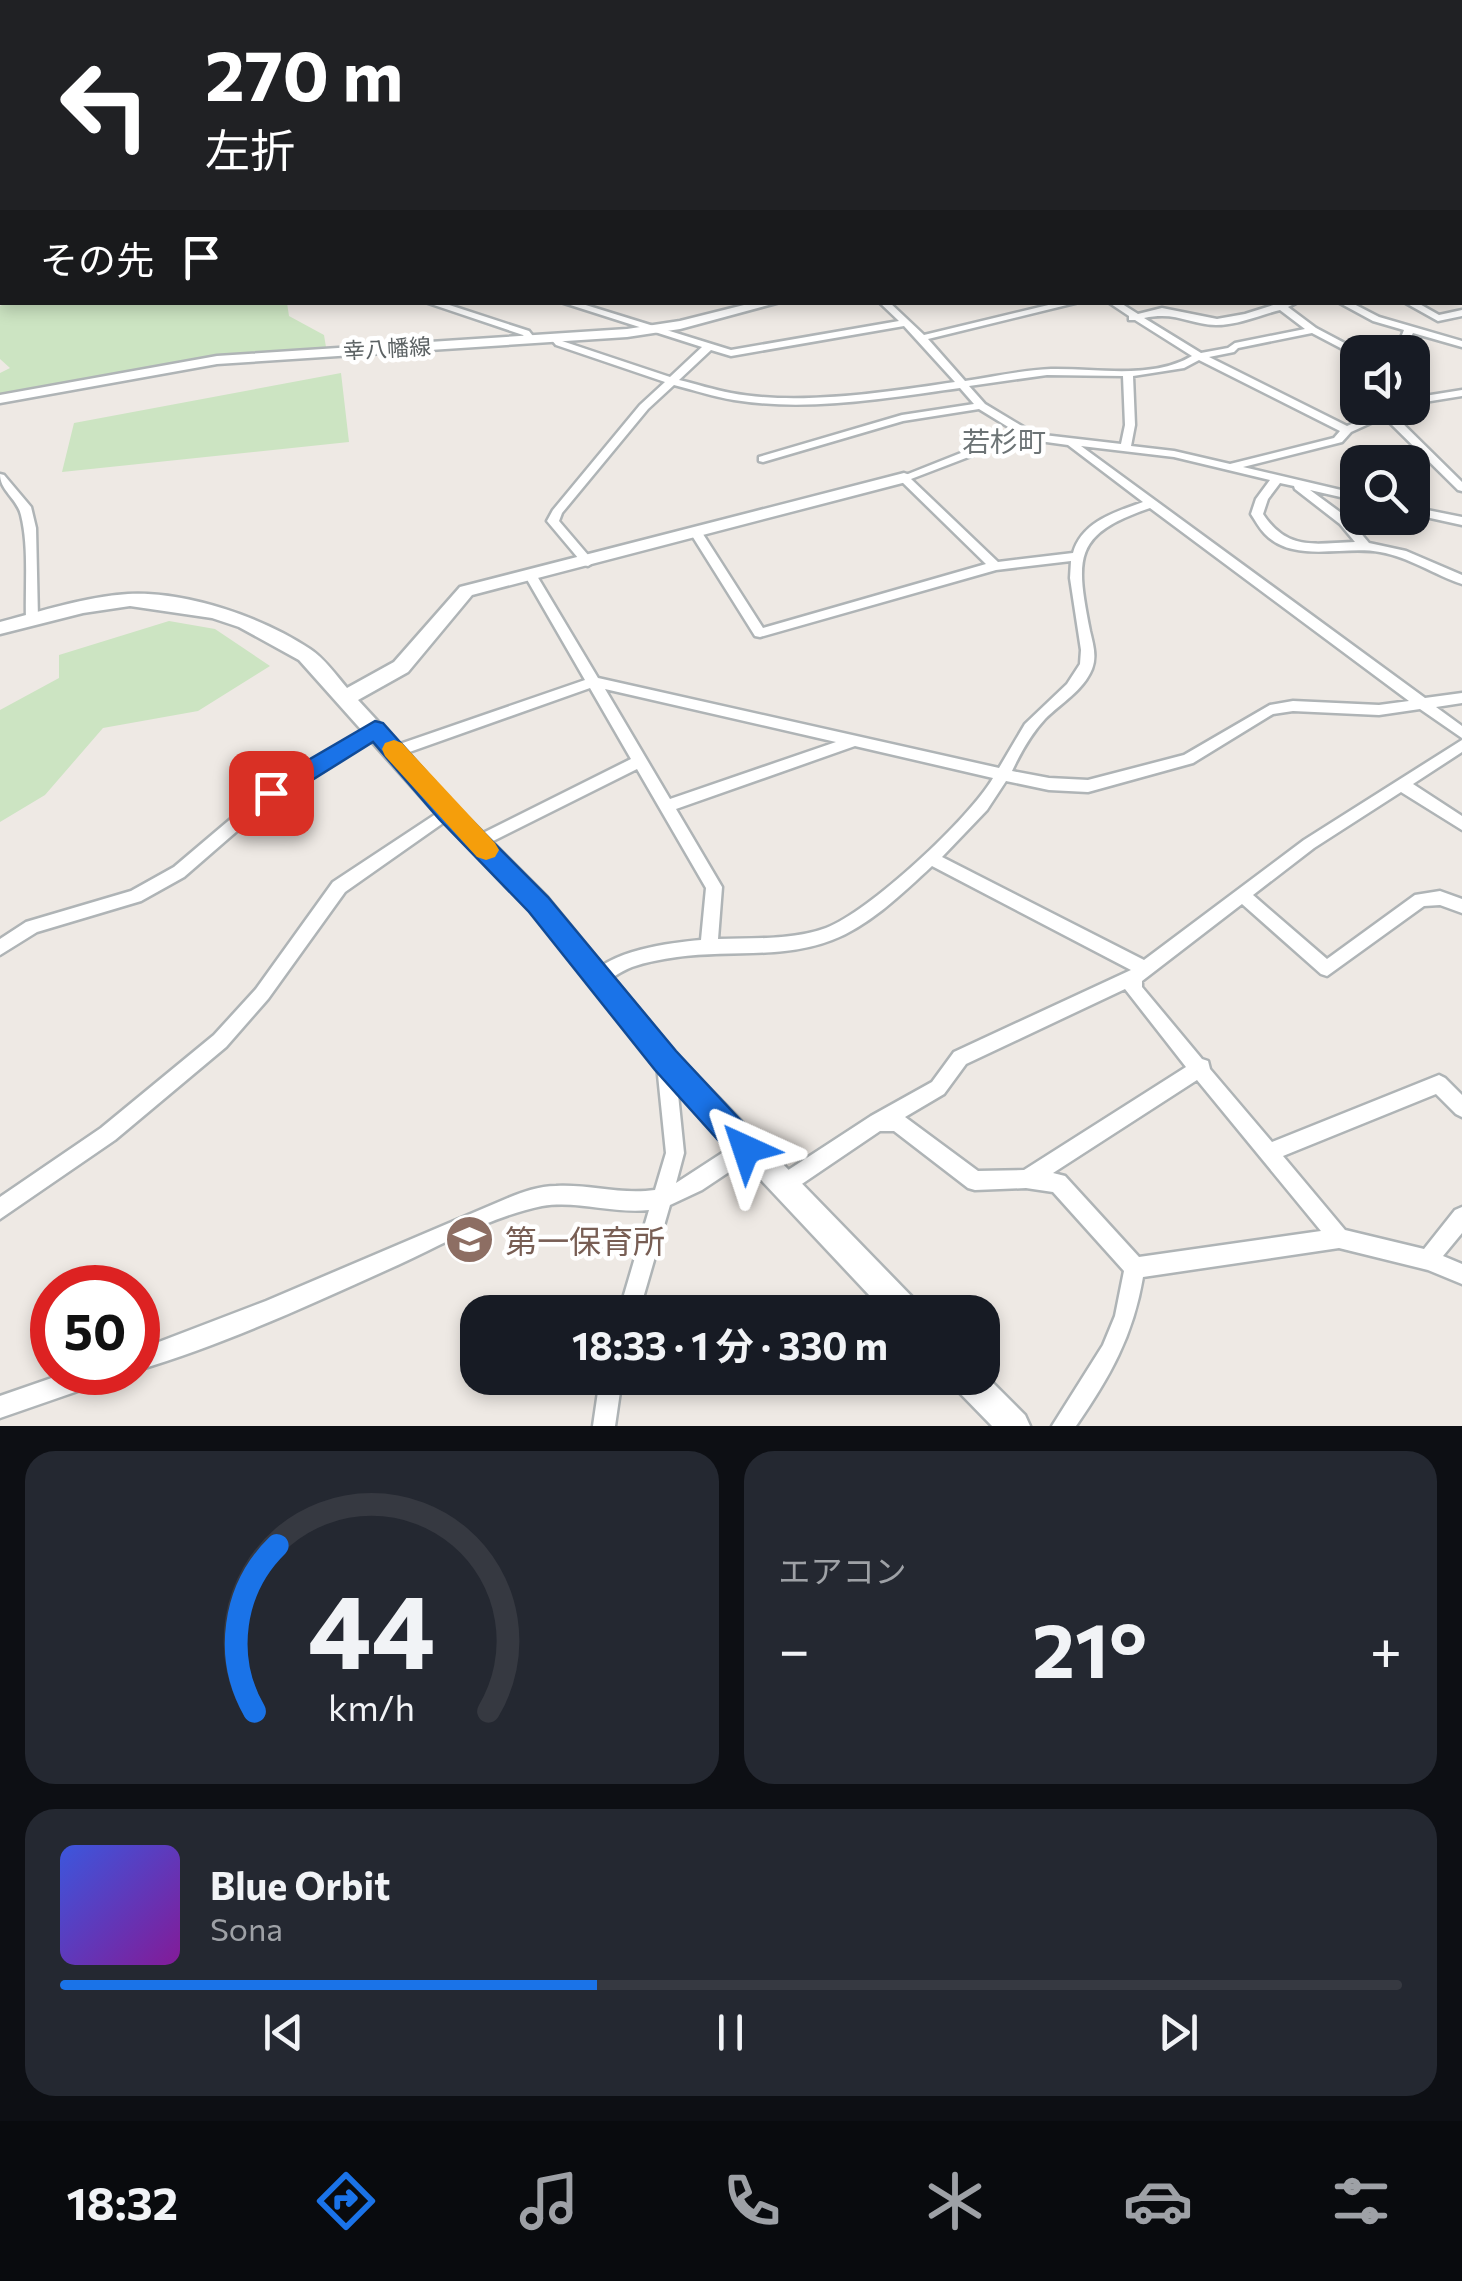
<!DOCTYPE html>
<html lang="ja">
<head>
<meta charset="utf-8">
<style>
	body { margin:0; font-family:Commissioner,"Noto Sans JP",sans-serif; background:#242831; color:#f1f3f6; height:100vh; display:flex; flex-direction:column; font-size:38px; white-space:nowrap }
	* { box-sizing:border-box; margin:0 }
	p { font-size:32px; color:#9ea1a6 }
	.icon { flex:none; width:55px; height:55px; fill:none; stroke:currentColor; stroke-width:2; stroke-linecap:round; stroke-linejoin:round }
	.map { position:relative; height:1426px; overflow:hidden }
	.sheet { display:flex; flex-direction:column; gap:25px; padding:25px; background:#0d0f14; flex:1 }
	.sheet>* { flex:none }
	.guide { position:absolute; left:0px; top:0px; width:1462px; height:305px; box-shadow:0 5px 15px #0003; background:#202124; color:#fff; overflow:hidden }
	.controls { position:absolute; left:1340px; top:335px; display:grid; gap:20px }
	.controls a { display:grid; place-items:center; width:90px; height:90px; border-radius:20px; background:#171b24; box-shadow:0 5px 15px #0003; font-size:50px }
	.speed { position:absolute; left:30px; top:1265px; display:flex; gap:20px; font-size:50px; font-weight:700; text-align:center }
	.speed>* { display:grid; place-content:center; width:130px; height:130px; border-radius:50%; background:#171b24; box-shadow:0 5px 15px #0003; line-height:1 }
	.speed .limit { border:15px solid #d22; background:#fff; color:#111 }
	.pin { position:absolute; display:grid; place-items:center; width:85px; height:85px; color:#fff; margin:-42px; border-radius:20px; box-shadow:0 5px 15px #0006 }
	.me { position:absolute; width:110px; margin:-55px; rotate:318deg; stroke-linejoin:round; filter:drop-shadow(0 0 8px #0008) }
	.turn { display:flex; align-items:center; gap:35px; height:210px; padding:0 40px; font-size:45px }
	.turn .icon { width:130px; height:130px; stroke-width:2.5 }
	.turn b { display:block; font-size:70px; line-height:85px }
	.then { display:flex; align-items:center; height:95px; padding:0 40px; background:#0003; gap:20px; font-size:38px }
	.big { font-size:75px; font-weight:700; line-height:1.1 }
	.sheet .tile { flex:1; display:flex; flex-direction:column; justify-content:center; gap:15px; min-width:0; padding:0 35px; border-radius:30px; background:#242831 }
	.sheet .dial { align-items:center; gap:0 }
	.dial svg { height:260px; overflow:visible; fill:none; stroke:#363941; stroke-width:7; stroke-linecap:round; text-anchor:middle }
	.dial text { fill:#f1f3f6; stroke:none }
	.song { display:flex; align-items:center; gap:30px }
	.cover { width:120px; height:120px; border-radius:15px; background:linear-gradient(135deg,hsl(230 70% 55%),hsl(290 70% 35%)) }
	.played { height:10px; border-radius:5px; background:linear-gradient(90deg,#1a73e8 40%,#363941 40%) }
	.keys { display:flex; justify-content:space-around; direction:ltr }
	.heat { display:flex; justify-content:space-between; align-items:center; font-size:55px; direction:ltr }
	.sheet .tiles { flex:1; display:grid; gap:25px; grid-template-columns:1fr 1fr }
	.tile:last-child { grid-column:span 2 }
	.trip { position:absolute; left:460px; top:1295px; width:540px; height:100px; border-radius:30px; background:#171b24; box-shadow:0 5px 15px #0003; font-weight:700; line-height:100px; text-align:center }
	.dock { display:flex; height:160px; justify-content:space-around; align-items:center; background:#090b0e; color:#9ea1a6 }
	.dock .icon { width:70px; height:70px }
	.dock .current { color:#1a73e8 }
	.dock b { font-size:45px; color:#f1f3f6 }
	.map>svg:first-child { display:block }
</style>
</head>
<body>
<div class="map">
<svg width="1462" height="1426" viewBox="0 0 1462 1426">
	<rect width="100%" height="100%" fill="#eee9e4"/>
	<path fill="#cce4c2" d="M6 303H287L289 316 324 335 326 347 0 403V373L10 368 0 359V306Z
		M341 373 349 442 62 472 74 423Z
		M169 621 215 629 270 666 198 711 103 728 45 795 0 822V710L59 678V655Z"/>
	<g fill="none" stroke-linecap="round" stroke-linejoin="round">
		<defs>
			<path id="street" d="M183 0H248L245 2Z
				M1165 0H1171L1170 2H1164Z
				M1460 12 1462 13V17L1460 16Z
				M1460 64H1462V68H1460Z
				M1460 88H1462V93H1460Z
				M1460 111H1462V115H1460Z
				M1460 133H1462V137H1460Z
				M1460 213H1462V218H1460Z
				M1460 233H1462V239H1460Z
				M1462 269V275L1460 276V270Z
				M2 294V300L0 301V295Z
				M425 302H440L529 331 536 340 528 342 523 335Z
				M561 302H576L731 350 899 321 879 302H889L924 335 1061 302H1079L928 339 965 381C993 377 1023 370 1051 369 1096 368 1152 380 1192 356L1135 320H1129V316L1108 302H1119L1138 314 1162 308 1217 319 1245 314 1283 302H1298L1288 307 1316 328 1350 346 1400 340 1404 330 1373 321 1338 302H1350L1379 317 1462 341V347L1413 333 1407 344 1357 351 1352 354 1312 333 1238 348 1234 352 1209 357 1347 426 1389 408H1402L1393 414 1462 482V491L1458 490 1384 417 1351 432 1342 442 1243 467 1358 494V501L1310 490 1348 518 1369 543 1406 551 1462 575V584C1435 575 1409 557 1380 552 1344 545 1294 564 1265 534 1259 528 1255 520 1251 514L1256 499 1270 480 1174 457 1081 446 1425 698 1462 693V703L1436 707 1462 726V738L1420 709 1379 715 1293 711 1273 714 1193 763 1088 792 1049 790 1006 781 987 810 942 857 1144 960 1304 840 1462 740V752L1413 784 1462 816V830L1401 792 1314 848 1253 895 1327 959 1415 895 1440 891 1462 899V913L1440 905 1424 906 1327 976 1321 974 1242 904 1142 981V987L1202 1059 1208 1061 1210 1069 1272 1142 1439 1075 1445 1078 1462 1095V1117L1456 1114 1436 1094 1283 1156 1345 1230 1424 1249 1455 1210 1462 1207V1233L1443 1256 1462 1264V1284L1428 1270 1339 1248 1143 1277C1133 1336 1110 1377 1076 1426H1052L1103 1345 1115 1316 1124 1271 1053 1192 1026 1188 975 1190 968 1188 894 1131H880L790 1192 783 1195 776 1192 773 1185 776 1178 871 1116 932 1082 954 1052 1131 970 932 866C903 893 869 926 832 940 784 959 727 950 677 957 662 959 646 962 632 967 619 972 609 981 597 985L591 983 589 978C609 950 669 943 701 940L706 888 637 769 483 846 478 848 473 846 470 842 473 838 631 759 590 688 401 755H391L389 751 391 747 585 680 525 576 531 572 537 576 598 678 999 768 1025 724 1067 684 1080 664 1081 650 1070 578 1071 561 996 570 760 637 755 636 691 534 693 531H701L763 628 986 564 898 478 971 449 1023 436 979 409 903 421 763 462 759 461V457L902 415 974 404 960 388C887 398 808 412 734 400 714 397 694 390 674 385L648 409 562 513 559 521 594 562 588 566 584 565 547 521 553 510 640 405 665 382 556 345 550 338 558 336 562 341 670 377 702 347ZM1280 310 1305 329 1235 343 1228 348 1201 353 1144 318C1176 311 1188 324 1216 325 1238 325 1260 315 1280 310ZM904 326 955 382C888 392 798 406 731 393 714 390 696 384 679 380L711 350 731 356ZM1199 360 1340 431 1334 438 1230 464 1174 451 1131 446 1135 425 1133 376 1184 368ZM1047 375 1123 376 1125 425 1121 444 1035 434 985 404 969 386ZM1032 440 1068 445 1143 502C1116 512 1082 521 1073 553L998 562 911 479 979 453ZM1280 483 1294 486 1295 489 1340 524 1355 542C1316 543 1288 552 1263 514L1268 499ZM1150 508 1409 701 1379 705 1293 701 1270 705 1184 755 1088 780 1049 778 1012 771C1021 752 1031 734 1045 719 1061 703 1083 691 1092 669 1097 656 1093 644 1090 631 1075 556 1074 534 1150 508ZM605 689 836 742 670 799ZM855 746 993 778C970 818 869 912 826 928 793 940 753 938 718 939L722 887 676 809ZM1125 989 1186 1067 1024 1170 978 1171 905 1117 944 1094 966 1064ZM1197 1080 1321 1231 1139 1257 1065 1176 1053 1173Z
				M1404 302H1416L1439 315 1462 310V316L1438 321Z
				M1462 390V396L1412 404V398Z
				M0 474 4 475 31 507 36 528 38 619 32 623 26 619C25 585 29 547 21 515 17 498 0 491 0 474Z
				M1412 507 1462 517V525L1412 514Z
				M375 724 380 725 382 729 380 733 276 797 184 877 141 901 37 932 0 955V939L26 922 131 891 174 867 266 789Z
				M448 806 453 808 455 812 453 816 345 892 268 999 226 1047 115 1140 0 1219V1197L101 1128 214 1035 256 989 333 882Z
				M666 1057 672 1059 675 1065 684 1153 676 1183 739 1142 746 1140 753 1142 755 1149 753 1156 702 1190 670 1205 639 1312H619L649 1210C613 1214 578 1200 542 1206 493 1216 445 1243 400 1264 316 1302 226 1344 138 1370V1350L266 1301 508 1198C523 1192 539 1186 556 1186 589 1184 621 1195 655 1190L666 1153 657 1065 660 1059Z
				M69 1372H111L108 1379 101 1383 0 1418V1396Z
				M600 1378H622L615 1426H593Z"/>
			<path id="secondary" d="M1460 162H1462V168H1460Z
				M1460 177H1462V184H1460Z
				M756 302H780L680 329 627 337 217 364 0 403V395L217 356 627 329 680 321Z
				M904 473 910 475V481L472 595 408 672 358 700 456 806 547 897 675 1053 916 1301 920 1312H885L657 1069 531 911 440 818 299 660 239 627 212 618 130 606 83 613 0 634V622C42 611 85 597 128 594 186 591 262 617 310 649 324 658 336 675 347 688L394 662 460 587Z
				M982 1372 1025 1415 1030 1426H992L956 1389 952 1378H982Z"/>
			<path id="highway" d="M0 0H12L0 7Z"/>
		</defs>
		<use href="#street" stroke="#afb4b6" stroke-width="5"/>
		<use href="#secondary" stroke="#afb4b6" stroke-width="5"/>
		<use href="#highway" stroke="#e75f0b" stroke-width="5"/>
		<use href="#street" fill="#fff" fill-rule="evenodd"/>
		<use href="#secondary" fill="#fff" fill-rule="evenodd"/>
		<use href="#highway" fill="#f8bf91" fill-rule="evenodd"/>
	</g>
	<path fill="#1a73e8" stroke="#114b97" stroke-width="2.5" d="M375 721 383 723 456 805 548 897 676 1051 757 1138 762 1149 757 1160 746 1164 736 1160 655 1070 529 912 439 819 373 742 280 800H262L259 793 262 787Z"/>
	<path fill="#f59e0b" d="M394 740 402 743 495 843 499 850 495 857 486 860 477 857 385 756 382 749 385 743Z"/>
	<defs>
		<symbol id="school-disc" viewBox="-11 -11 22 22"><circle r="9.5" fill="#8d6e63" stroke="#fff"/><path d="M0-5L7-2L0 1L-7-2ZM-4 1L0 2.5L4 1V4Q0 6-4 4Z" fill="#fff"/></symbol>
	</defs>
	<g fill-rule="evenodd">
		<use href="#school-disc" x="442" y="1212" width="55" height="55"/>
	</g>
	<g text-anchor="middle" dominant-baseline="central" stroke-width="9" stroke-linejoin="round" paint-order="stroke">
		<g font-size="22" fill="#5c6264" stroke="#fff">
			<text transform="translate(387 348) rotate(-3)">幸八幡線</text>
		</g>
		<g font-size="28" fill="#6d7476" stroke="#fff">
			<text x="1004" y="441">若杉町</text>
		</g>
		<g font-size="32" fill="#785e54" stroke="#fff" text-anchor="start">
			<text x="505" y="1240">第一保育所</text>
		</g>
	</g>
</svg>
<div class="controls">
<a><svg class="icon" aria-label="sound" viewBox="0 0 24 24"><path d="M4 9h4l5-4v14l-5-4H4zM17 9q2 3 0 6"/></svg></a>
<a><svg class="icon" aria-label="search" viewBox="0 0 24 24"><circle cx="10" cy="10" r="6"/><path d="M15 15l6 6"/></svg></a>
</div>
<div class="speed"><div class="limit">50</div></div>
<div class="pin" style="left:271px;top:793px;background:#d93025"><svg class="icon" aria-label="arrive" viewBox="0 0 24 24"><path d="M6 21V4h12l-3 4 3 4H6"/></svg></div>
<svg class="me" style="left:746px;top:1149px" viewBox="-20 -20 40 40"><path d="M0-17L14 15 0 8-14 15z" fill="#1a73e8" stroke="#fff" stroke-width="4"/></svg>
<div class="trip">18:33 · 1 分 · 330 m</div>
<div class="guide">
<div class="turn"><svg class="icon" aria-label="left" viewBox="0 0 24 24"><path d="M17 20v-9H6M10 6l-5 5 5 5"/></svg><div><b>270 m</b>左折</div></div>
<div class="then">その先<svg class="icon" aria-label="arrive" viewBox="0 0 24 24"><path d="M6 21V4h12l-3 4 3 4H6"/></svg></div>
</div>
</div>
<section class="sheet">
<div class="tiles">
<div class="tile dial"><svg viewBox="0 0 100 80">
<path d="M14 69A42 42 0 1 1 86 69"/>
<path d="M14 69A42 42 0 0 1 21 18" stroke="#1a73e8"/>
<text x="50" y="56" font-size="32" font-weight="700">44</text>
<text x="50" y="72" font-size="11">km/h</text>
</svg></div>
<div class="tile"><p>エアコン</p>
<div class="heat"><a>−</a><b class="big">21°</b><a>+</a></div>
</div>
<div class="tile">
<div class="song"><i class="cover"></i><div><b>Blue Orbit</b><p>Sona</p></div></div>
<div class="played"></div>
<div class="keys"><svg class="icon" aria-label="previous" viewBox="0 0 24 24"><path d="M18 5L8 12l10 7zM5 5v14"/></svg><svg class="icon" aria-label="pause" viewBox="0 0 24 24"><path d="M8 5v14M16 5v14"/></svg><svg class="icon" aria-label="next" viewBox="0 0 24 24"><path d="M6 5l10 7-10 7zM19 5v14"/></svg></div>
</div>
</div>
</section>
<nav class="dock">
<b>18:32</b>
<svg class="icon current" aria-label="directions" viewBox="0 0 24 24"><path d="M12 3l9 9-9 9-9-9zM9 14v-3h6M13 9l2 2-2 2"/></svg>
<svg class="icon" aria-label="music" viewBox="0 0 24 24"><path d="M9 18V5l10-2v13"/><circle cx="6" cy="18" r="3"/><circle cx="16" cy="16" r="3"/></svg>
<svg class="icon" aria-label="phone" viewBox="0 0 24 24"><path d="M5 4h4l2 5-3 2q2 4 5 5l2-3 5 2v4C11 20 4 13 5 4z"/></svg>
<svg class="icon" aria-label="climate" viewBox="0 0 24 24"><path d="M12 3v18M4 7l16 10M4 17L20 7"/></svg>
<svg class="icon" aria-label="car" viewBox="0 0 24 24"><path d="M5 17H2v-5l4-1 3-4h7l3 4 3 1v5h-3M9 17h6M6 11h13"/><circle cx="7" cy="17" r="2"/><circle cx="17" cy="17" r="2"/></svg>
<svg class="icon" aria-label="filters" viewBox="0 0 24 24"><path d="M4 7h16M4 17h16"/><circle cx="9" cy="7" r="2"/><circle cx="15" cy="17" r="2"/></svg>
</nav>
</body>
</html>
